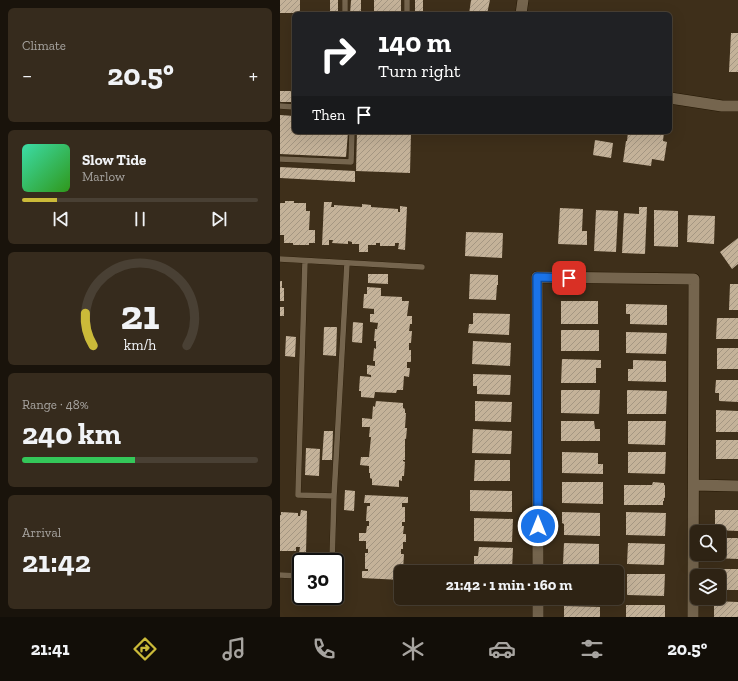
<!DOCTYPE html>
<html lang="en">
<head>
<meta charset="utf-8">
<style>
	body { margin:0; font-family:"Zilla Slab",serif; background:#362b1d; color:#f1f3f6; height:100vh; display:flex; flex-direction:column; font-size:15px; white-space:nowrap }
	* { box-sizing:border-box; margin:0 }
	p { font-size:13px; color:#a7a4a0 }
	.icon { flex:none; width:22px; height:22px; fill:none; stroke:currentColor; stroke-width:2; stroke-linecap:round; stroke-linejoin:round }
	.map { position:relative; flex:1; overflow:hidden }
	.sheet { display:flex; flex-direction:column; gap:8px; padding:8px; background:#19130b; width:280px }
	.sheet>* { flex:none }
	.banner { position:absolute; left:12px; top:12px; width:380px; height:122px; border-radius:6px; box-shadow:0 4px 16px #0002,0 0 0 1px #494034; background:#202124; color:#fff; overflow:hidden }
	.fabs { position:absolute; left:410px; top:525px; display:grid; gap:8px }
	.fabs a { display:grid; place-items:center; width:36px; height:36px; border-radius:6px; background:#2e2314; box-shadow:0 4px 16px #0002,0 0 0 1px #494034; font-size:20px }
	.speed { position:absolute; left:12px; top:553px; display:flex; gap:8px; font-size:20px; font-weight:700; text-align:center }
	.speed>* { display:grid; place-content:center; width:52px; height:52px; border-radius:50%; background:#2e2314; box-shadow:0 4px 16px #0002,0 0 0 1px #494034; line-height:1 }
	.speed .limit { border:2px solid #111; border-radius:6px; background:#fff; color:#111 }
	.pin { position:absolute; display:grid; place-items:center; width:34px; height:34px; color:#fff; margin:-17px; border-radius:8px; box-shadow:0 2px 6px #0006 }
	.me { position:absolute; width:44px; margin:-22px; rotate:0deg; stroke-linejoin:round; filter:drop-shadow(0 0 3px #0008) }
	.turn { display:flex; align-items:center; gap:14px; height:84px; padding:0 20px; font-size:18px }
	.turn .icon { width:52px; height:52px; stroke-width:2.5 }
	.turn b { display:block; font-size:28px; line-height:34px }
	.then { display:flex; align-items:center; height:38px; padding:0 20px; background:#0003; gap:8px; font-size:15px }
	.big { font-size:30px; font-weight:700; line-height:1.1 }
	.sheet .card { flex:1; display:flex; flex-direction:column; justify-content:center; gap:6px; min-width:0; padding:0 14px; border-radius:6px; background:#362b1d }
	.sheet .dial { align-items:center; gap:0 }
	.dial svg { height:104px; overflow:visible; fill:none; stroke:#494034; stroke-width:7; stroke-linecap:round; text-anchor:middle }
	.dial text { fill:#f1f3f6; stroke:none }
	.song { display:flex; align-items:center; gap:12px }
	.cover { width:48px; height:48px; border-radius:6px; background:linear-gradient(135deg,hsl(160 70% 55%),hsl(110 70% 35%)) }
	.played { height:4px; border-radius:2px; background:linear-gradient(90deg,#cbba39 15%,#494034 15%) }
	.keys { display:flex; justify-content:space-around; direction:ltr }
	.heat { display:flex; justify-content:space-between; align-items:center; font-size:22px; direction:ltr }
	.charge { height:6px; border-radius:3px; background:linear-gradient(90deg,#34c759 48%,#494034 0) }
	.trip { position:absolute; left:114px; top:565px; width:230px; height:40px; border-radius:6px; background:#2e2314; box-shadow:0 4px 16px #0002,0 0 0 1px #494034; font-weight:700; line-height:40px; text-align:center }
	.dock { display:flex; height:64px; justify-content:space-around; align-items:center; background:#120e08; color:#a7a4a0 }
	.dock .icon { width:28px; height:28px }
	.dock .selected { color:#cbba39 }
	.dock b { font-size:18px; color:#f1f3f6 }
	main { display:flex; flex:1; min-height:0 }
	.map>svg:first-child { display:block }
</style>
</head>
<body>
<main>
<section class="sheet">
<div class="card"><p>Climate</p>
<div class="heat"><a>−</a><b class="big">20.5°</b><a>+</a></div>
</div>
<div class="card">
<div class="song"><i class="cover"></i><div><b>Slow Tide</b><p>Marlow</p></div></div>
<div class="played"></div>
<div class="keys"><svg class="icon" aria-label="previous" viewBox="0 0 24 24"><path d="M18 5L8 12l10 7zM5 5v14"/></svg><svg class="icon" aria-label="pause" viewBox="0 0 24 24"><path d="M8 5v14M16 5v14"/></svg><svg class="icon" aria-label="next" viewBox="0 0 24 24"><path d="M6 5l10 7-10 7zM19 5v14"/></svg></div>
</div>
<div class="card dial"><svg viewBox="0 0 100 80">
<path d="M14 69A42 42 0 1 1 86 69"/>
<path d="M14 69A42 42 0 0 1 8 44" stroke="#cbba39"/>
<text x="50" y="56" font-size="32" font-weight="700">21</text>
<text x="50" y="72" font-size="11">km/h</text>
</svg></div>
<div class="card"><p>Range · 48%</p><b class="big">240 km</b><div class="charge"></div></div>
<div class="card"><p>Arrival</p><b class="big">21:42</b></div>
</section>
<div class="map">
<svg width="458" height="617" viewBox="0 0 458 617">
	<defs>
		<pattern id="building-hatch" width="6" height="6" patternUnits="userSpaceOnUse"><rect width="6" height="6" fill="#c4b299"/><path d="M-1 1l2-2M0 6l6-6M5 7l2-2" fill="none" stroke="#a49682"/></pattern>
	</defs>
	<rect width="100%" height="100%" fill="#3e2f1a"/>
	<path fill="url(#building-hatch)" d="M0 0H20V13H0Z
		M50 0H58V14H50Z
		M71 0H81V14H70Z
		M94 0H121V14H94Z
		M135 0H143V14H135Z
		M191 0H210L207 14H189Z
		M451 33H458V72H449Z
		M0 91H14V102H0Z
		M0 115 14 116V132H68L66 157 0 154Z
		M77 132H131L130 173 76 171Z
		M348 132H384L383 141 387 142 384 161 372 159 371 166 343 162 346 141H347Z
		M315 140 333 143 331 158 313 155Z
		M0 167 75 171V182L0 178Z
		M5 201H14V203H26V211H30L29 230H35V243H29V245H13V243H4V235H0V203H5Z
		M44 202H52L51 207H54V205L82 207V204L91 205V207L118 209V212H120V206L127 207 125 250 118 249 119 243H115V246H100V243H96V245H88V252H79V244H72V242L68 241V244L52 243 53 240H49V245H42Z
		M359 207H367L365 254 342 253 344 213 359 214Z
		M280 208 303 209 302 231H307V245L278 244Z
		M316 210 338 211 336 252 314 251Z
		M374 210 398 211V247L374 246Z
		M408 215 435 216 434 244 407 242Z
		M186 232 223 233 222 258 185 256Z
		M458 238V264L452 269 440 252Z
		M88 274H108V284L88 283Z
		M190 274 218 275V285H217L216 300 189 299Z
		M0 281H2V288H4V301H0Z
		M450 284H458V310H449Z
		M87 287 101 288V296L122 297V301H129L127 316H132V324H130L129 331H132L131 343H129V350H131V362H127V368H130L129 377 124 376 123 390H117L116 393 95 392 94 398 81 397V391H79L80 376 91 377V375L87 374V365L95 366V361H93L94 348 96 349V341H94L95 329H97L98 323 90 322V314H94V309L83 308 84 294H87Z
		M281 301H318V324H281Z
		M346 304 387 305V325L350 324V314H346Z
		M0 307H4V316H0Z
		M193 313 230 314 229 335 188 333 189 324H193Z
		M437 318H458V339H436Z
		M73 322 83 323 82 343 72 342Z
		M44 327H57L56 356 43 355Z
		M281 330H319V351H281Z
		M346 332 387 333 386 354 346 353Z
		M6 336 16 337 15 357 5 356Z
		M193 341 231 343 230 366 192 364Z
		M437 348H458V369H437Z
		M282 359 321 360V368H316V383H281Z
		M353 360 386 361V382L348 381V369H353Z
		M193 374 231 375 230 395 197 394V386H193Z
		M436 380H458V402L439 401V393H435Z
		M281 390H320L319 414 281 413Z
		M347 390 387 391 386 414H347Z
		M96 401 123 403V408L125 409V413H126L125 428H127L126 439H125V460H123V461L125 462 124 476H122V481L119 480V487L92 485V479L90 478V473H89V466L80 465 81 457H89L91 437H89L90 427H82V418L92 419 93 406 95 407Z
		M195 401 232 402 231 422 195 421Z
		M436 410 458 411V432H436Z
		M281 421H314L315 429H320V441H281Z
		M348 421H386L385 445 348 444Z
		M193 429 232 431 231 454 192 453Z
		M44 431H53L52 460H42Z
		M436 440H458V459H436Z
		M26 448 40 449 39 476 25 475Z
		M282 452 318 453V464H323V474L282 473Z
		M348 452H386L385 474 348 473Z
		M195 460H230V481H194Z
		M282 482H323V504L282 503Z
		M373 482 384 483V485H385V498H384V501H383V505H344V485H372Z
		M65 490 75 491 74 511 64 510Z
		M190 490 232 491V512L190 511Z
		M85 495 128 497V503H122V507H125V522H122V526H124L123 534H126V542H123V549H121V554H124L123 570H120V572L121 573V580L82 578V571H88V569H85V553H88V549H86V541H79V533H86L87 526H89V521H86L87 506H90V503H84Z
		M21 510 27 511 26 554 19 553 20 547H16V551H0V515H1V512L18 513V516H20Z
		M435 510H458V531L435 530Z
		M282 512 320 513V536L284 535V524L282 523Z
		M346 512 386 513 385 536 346 535Z
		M194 518 233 519 232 542 194 541Z
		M439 538H458V559L434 558 435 554H439Z
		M284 543 319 544V565L283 564Z
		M348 543 385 544 384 565 347 564Z
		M199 547 233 548 232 569 194 568V556H198Z
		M434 569H458V590H439V576H434Z
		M347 574H385L384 596 347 595Z
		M434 601 458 602V617H434Z
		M346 605H385V617H346Z
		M284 606 320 607V617H284Z"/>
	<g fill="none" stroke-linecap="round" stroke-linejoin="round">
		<defs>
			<path id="service" d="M65 14V0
				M127 14V0
				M0 106 14 107
				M0 159 71 162 72 132
				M0 259 142 267
				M25 261 18 495 54 496
				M52 562 54 496 67 263
				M0 575 21 576"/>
			<path id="minor" d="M241 14 243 0
				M390 98 442 106H458
				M414 485 458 486
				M258 572 257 277 414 279 413 617
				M258 598V617"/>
		</defs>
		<use href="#service" stroke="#241703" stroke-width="6"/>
		<use href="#minor" stroke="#241703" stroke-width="12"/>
		<use href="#service" stroke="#75654e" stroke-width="5.5"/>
		<use href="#minor" stroke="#75654e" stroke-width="11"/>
	</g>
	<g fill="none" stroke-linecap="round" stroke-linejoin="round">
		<defs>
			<path id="route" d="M258 526 257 277 289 278"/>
		</defs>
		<use href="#route" stroke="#114b97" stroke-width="10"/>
		<use href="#route" stroke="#1a73e8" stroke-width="7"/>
	</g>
</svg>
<div class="fabs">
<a><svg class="icon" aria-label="search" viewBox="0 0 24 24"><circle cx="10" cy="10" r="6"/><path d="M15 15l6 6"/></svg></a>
<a><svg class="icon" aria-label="layers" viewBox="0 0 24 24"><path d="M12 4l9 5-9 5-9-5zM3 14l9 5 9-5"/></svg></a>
</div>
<div class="speed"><div class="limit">30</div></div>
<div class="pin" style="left:289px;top:278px;background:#d93025"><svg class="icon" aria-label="arrive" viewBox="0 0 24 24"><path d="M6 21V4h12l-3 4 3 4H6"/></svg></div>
<svg class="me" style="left:258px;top:526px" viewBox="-20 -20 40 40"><circle r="17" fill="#1a73e8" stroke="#fff" stroke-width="3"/><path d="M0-11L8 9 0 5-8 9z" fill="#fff"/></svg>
<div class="trip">21:42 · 1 min · 160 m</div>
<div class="banner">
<div class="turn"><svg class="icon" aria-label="right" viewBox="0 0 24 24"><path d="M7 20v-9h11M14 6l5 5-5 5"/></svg><div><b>140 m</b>Turn right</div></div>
<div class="then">Then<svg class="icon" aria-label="arrive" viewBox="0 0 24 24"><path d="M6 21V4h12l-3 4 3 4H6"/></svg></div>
</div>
</div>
</main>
<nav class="dock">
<b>21:41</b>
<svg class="icon selected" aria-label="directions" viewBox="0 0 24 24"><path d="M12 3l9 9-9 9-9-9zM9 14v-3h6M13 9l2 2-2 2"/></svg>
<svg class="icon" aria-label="music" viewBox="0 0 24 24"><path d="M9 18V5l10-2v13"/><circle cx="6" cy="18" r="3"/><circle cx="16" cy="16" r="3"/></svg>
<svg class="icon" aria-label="phone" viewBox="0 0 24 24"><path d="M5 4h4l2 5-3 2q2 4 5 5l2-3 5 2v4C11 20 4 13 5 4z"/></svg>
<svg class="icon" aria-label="climate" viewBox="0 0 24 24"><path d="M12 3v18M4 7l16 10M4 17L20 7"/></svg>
<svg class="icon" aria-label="car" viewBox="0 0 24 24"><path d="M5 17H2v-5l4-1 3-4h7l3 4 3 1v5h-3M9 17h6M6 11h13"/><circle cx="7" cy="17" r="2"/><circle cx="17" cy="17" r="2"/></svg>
<svg class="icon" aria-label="filters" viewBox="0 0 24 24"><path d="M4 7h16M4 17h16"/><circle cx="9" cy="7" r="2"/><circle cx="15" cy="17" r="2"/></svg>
<b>20.5°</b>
</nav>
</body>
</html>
